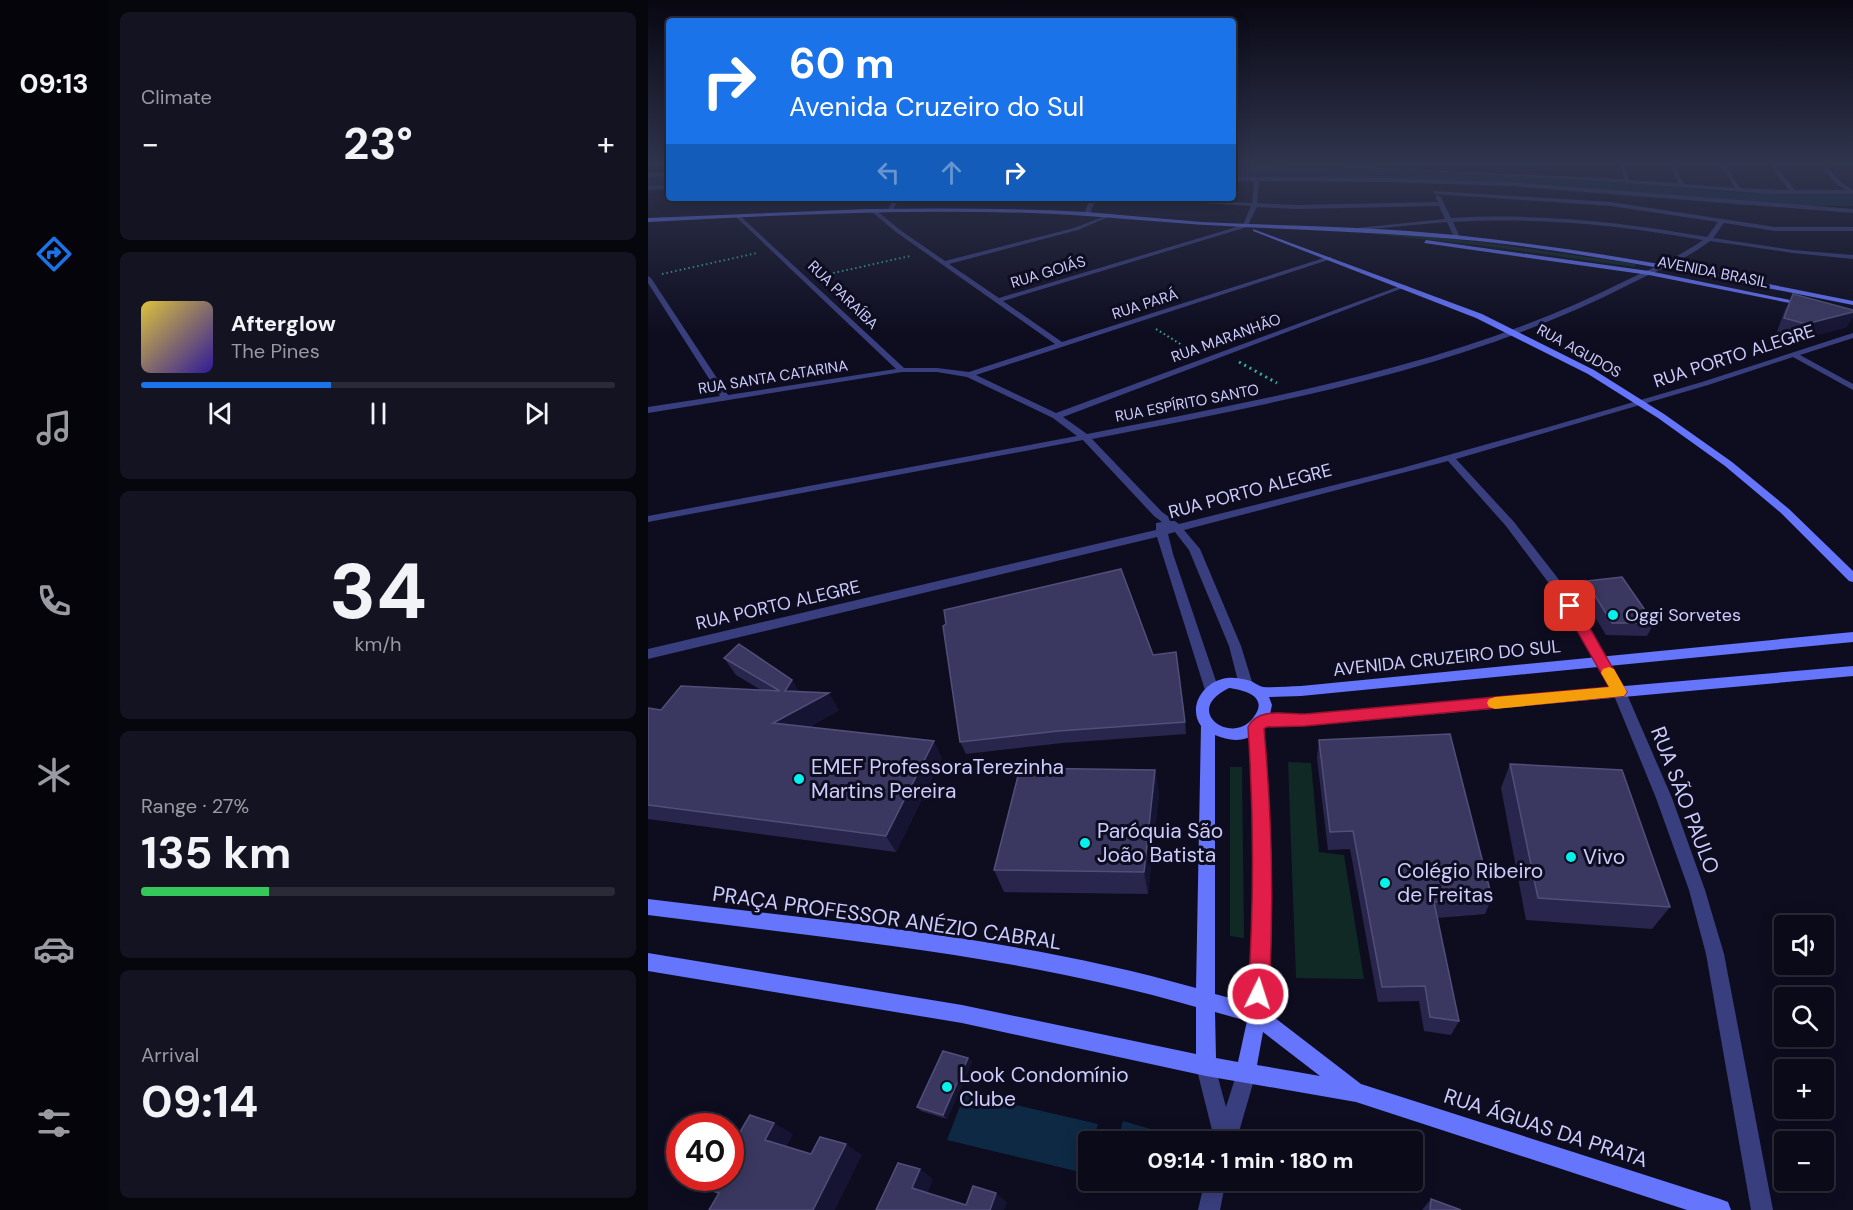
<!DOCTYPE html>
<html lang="en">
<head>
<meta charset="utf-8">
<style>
	body { margin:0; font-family:"DM Sans",sans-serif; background:#131321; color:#f1f3f6; height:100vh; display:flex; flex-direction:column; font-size:22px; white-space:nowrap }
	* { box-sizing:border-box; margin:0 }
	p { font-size:20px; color:#999aa2 }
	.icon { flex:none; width:33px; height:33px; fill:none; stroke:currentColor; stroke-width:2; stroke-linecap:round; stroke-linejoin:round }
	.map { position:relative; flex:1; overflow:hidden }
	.drawer { display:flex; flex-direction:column; gap:12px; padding:12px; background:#06060d; width:540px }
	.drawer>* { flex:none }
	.banner { position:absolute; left:18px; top:18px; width:570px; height:183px; border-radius:6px; box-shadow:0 3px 15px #0003,0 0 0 2px #2a2b37; background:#1a73e8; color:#fff; overflow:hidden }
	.fabs { position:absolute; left:1126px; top:915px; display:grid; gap:12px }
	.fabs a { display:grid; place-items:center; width:60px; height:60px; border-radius:6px; background:#0a0a18; box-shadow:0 3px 15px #0003,0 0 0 2px #2a2b37; font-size:30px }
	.speed { position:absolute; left:18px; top:1113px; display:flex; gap:12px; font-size:30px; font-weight:700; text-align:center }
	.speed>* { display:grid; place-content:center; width:78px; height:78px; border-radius:50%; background:#0a0a18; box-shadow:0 3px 15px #0003,0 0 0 2px #2a2b37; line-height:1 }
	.speed .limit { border:9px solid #d22; background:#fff; color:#111 }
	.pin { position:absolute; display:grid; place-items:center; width:51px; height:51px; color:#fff; margin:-26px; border-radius:12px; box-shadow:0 3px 9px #0006 }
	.me { position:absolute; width:66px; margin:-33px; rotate:4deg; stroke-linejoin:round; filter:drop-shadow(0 0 4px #0008) }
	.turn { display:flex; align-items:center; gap:21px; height:126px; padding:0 24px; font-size:27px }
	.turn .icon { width:78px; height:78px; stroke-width:2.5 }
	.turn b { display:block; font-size:42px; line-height:51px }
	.lanes { display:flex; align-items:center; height:57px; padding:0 24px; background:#0003; justify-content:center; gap:30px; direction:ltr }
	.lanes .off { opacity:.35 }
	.big { font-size:45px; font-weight:700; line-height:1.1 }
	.drawer .widget { flex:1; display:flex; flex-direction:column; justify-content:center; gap:9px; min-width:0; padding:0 21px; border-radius:9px; background:#131321 }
	.drawer .dial { align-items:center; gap:0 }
	.dial b { font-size:78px; line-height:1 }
	.song { display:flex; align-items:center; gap:18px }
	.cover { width:72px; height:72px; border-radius:9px; background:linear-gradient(135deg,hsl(50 70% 55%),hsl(250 70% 35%)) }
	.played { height:6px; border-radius:3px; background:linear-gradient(90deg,#1a73e8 40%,#2a2b37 40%) }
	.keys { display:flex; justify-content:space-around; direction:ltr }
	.heat { display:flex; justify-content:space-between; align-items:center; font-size:33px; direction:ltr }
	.charge { height:9px; border-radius:4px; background:linear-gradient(90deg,#34c759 27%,#2a2b37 0) }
	.trip { position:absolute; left:430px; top:1131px; width:345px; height:60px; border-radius:6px; background:#0a0a18; box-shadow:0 3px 15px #0003,0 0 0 2px #2a2b37; font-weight:700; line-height:60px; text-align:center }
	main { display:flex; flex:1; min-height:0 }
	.tab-bar { display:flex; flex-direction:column; width:108px; justify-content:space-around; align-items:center; background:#04040a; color:#999aa2 }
	.tab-bar .icon { width:42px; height:42px }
	.tab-bar .current { color:#1a73e8 }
	.tab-bar b { font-size:27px; color:#f1f3f6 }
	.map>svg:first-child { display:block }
</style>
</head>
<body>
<main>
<nav class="tab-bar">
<b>09:13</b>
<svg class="icon current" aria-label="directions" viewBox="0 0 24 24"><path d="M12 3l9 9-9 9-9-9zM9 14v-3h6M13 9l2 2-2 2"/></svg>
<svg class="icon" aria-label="music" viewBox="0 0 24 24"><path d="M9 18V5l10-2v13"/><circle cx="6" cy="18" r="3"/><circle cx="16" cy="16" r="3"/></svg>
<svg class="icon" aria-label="phone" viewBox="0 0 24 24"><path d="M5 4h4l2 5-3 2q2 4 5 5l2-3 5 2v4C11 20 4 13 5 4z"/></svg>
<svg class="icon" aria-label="climate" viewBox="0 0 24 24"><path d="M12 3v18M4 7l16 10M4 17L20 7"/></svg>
<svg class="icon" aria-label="car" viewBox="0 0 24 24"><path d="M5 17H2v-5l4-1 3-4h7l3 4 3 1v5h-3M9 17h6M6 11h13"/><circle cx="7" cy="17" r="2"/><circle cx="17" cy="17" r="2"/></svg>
<svg class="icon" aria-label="filters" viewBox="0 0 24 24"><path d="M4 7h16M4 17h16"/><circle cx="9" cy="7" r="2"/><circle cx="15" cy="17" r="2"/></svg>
</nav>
<section class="drawer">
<div class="widget"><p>Climate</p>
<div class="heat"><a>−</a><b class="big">23°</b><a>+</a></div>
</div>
<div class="widget">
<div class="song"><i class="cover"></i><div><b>Afterglow</b><p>The Pines</p></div></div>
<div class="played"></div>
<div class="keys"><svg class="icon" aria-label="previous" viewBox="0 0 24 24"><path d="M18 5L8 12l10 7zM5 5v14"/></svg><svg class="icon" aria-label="pause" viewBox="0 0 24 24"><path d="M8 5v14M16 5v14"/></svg><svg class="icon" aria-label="next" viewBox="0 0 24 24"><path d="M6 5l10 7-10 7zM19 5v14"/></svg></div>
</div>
<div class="widget dial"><b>34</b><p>km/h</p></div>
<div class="widget"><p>Range · 27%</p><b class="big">135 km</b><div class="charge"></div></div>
<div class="widget"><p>Arrival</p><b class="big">09:14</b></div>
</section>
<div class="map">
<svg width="1205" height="1210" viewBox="0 0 1205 1210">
	<rect width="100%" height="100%" fill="#0e0d20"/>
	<path fill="#102925" d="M721 230 847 244 988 264 987 267 846 247 718 233Z
		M640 762 663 763 671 852 696 855 716 979 648 978Z
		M582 767H594L596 938 582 936Z"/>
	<path fill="#0d2944" d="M317 1093 450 1124 445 1141 441 1142V1155L436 1173 299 1140Z
		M475 1121 513 1132 510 1141H469Z"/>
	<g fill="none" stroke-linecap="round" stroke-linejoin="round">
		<path stroke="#0d2944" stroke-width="4" d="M719 175 725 169"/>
		<path fill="#0d2944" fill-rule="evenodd" d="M585 166 870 174 1095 193 1205 194V206L1095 205 870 185 585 178Z
			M21 174V186L0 188V176Z"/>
		<path stroke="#30af97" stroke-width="2" stroke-dasharray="1.5 3" stroke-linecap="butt" d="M14 274 109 253
			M172 276 262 256
			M508 329 542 350"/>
		<path stroke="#30af97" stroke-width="3" stroke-dasharray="2 4" stroke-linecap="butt" d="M591 362 629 383"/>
		<path fill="#393f7e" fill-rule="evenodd" d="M670 165 976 179 972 165H976L981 180 1030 183 1022 165H1026L1036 184 1087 188 1073 165H1077L1092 188 1141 190 1122 165H1126L1147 190H1199L1190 185 1172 165H1176L1194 183 1205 190V194H1123L926 179 672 166Z
			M21 172V176L0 177V173Z
			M585 177 741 178 861 182 1205 209V213L861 186 741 182 611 181 609 203 648 205 790 202 787 197 790 195 793 197 803 218C890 213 974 222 1059 237L1070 222 963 206 787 194 785 191 963 202 1127 227H1205V231H1127L1076 223 1065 238 1145 250 1205 255V259L1145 253 1062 241C1039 259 1008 271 982 284 815 370 626 403 444 439L514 512 531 524 754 468 904 426 1054 382 1205 333V338L1152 355 1205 384V390L1145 357 1060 385 808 459 866 522 915 585 978 692 1024 798 1057 890 1076 954 1125 1210H1103L1058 954 1041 890 1008 798 965 693 906 590 858 526 800 461 536 530 552 549 593 646 605 685 603 689H593L591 685 581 646 541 550 527 532 520 534 525 554 571 690 569 694 564 695 559 694 557 690 509 537 0 659V649L508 530V523L514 522 506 516 435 440 0 522V516L429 436 405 418 319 377 289 372H254L0 413V407L72 396 0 283V276L3 278 80 395 248 369 88 217 90 214 256 368H289L321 372 407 344 248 232 224 212V210H228L252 230 297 261 426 228 460 215V217L430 230 301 264 351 298 595 225 603 206 480 198 604 203 606 181H585ZM791 206 797 219 709 228 712 230 799 222 806 237 809 239 812 237 805 222C891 217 971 225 1055 240 1032 256 1005 268 979 280 811 365 622 398 439 434L415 417 760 286 755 285 408 413 328 375 683 259V257H679L414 342 355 301 599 227 609 207 648 209Z
			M21 185V189L0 190V186Z
			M69 198H99L71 201Z
			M246 198H252L243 212H239Z
			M442 198H448L442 214 439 216 436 214Z
			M558 1056 565 1059 578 1107 591 1066 598 1063 605 1066 608 1073 588 1142H567L548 1066 551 1059Z
			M557 1180H578L572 1210H550Z"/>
		<path fill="#6575fc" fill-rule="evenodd" d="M219 209C292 208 366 208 439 212 477 215 515 219 553 222 638 226 722 226 807 235 941 249 1073 274 1205 301V305C1090 282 974 259 857 244 764 233 671 231 578 226 513 223 448 215 383 213 256 209 128 215 0 222V218Z
			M605 229 834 314 946 370 1016 414 1084 462 1141 509 1205 571V582L1201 581 1133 513 1077 466 1010 418 940 374 828 318 605 231Z
			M778 240 1001 271 1161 304 1157 306 1001 275 776 243Z
			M1205 632V642L653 696 621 697 624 705 622 714H657L1205 666V676L657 726 615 727C625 821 623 916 618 1011L713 1084 1072 1199 1080 1202 1083 1210H1039L708 1102 558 1076 314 1023 0 971V953L314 1005 548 1054V1007C370 955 184 939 0 915V899C184 922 370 937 548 988L553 726C539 706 556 681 579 678 586 677 596 679 603 681 607 683 611 686 615 687 627 688 641 686 653 686ZM581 688C597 690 622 697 605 718 584 746 533 711 581 688ZM567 735C579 740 590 742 602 737 609 825 606 915 601 1003L567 994ZM567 1012 599 1021 590 1062 568 1058ZM615 1032 672 1076 609 1065Z"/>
	</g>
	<path fill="#28264d" d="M1145 294 1199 327 1150 340 1128 334 1137 310Z
		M938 581 1006 623 999 636 958 635 933 594Z
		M505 655 537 722 538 734 414 743 318 754 312 742Z
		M76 658 144 680 151 692 191 710 161 727 294 758 248 852 0 819V708L13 710 113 690 88 675Z
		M671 740 844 898 837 914 789 918 811 1021 803 1035 776 1031 771 1001 730 1002 702 849 680 850 669 758Z
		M862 764 1022 907 1004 929 878 920 853 788Z
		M507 770 511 794 500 894 356 892 346 870Z
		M320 1058 324 1062 299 1119 273 1111 269 1107Z
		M783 1199 813 1210H774Z"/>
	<path fill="#161433" d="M1205 312V317L1199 327 1150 340 1158 324Z
		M144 680 155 698 137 691Z
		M181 693 191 710 137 740 125 723Z
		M286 741 294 758 248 852 238 836Z
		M507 770 511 794 500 894 496 872Z
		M320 1058 324 1062 299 1119 295 1115Z
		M126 1123 145 1134 136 1151 117 1140Z
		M198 1144 214 1155 187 1210H165Z
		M272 1169 285 1179 278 1197 264 1188Z
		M348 1193 359 1202 356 1210H342Z"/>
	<path fill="#3a3860" stroke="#514f79" stroke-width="1.5" d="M1145 294 1205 310V312L1158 324 1136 318Z
		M473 569 505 655 528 652 537 722 410 731 312 742 295 626 298 624 296 610Z
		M974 577 1006 623H964L938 581Z
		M91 644 144 680 137 691 181 693 125 723 286 741 238 836 0 805V708L13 710 33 686 132 691 76 658Z
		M802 734 844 898 786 902 811 1021 782 1017 777 986 734 987 705 831 682 832 671 740Z
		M862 764 974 770 1022 907 890 898Z
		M372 768 507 770 496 872 346 870Z
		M295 1051 320 1058 295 1115 269 1107Z
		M102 1115 126 1123 117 1140 163 1154 172 1137 198 1144 165 1210H61L71 1193 59 1189 66 1178H82V1149Z
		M250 1163 272 1169 264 1188 318 1205 325 1186 348 1193 342 1210H228Z
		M783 1199 813 1210H782Z"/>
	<linearGradient id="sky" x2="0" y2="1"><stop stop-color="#080712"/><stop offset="0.49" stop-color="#30354e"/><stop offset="1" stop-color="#30354e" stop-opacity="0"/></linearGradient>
	<rect width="1205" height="334" fill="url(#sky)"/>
	<path fill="#e11d48" stroke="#92132f" stroke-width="1.5" d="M922 601 927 602 976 688 979 692 976 696 657 726 619 727 616 729C624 817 626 906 621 994L618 1001 610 1004 603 1001 600 994C606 905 606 816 600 727 610 707 638 714 657 714L961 687 915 606Z"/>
	<path fill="#f59e0b" d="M961 667 966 669 979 692 976 696 847 709 841 707 839 703 841 699 847 697 961 687 953 673 955 669Z"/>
	<g fill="#04f2eb" stroke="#0e0d20" stroke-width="2">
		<circle cx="965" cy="615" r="6"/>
		<circle cx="151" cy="779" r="6"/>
		<circle cx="437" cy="843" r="6"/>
		<circle cx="923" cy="857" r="6"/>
		<circle cx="737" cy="883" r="6"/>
		<circle cx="299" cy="1087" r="6"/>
	</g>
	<g text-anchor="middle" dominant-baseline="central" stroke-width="6" stroke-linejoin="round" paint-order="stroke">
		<g font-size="15" fill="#cccdfe" stroke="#0e0d20">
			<text transform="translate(400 272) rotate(-17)">RUA GOIÁS</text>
			<text transform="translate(1065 272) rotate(11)">AVENIDA BRASIL</text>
			<text transform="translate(195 295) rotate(44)">RUA PARAÍBA</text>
			<text transform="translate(497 304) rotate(-18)">RUA PARÁ</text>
			<text transform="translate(578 338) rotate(-20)">RUA MARANHÃO</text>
			<text transform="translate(931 351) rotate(29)">RUA AGUDOS</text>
			<text transform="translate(125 377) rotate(-9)">RUA SANTA CATARINA</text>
			<text transform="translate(539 403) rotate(-11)">RUA ESPÍRITO SANTO</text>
		</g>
		<g font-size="18" fill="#cccdfe" stroke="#0e0d20">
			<text transform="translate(1086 356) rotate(-18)">RUA PORTO ALEGRE</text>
			<text transform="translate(602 491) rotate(-15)">RUA PORTO ALEGRE</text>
			<text transform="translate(130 605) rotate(-13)">RUA PORTO ALEGRE</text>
			<text transform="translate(799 658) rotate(-6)">AVENIDA CRUZEIRO DO SUL</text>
		</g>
		<g font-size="18" fill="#cccdfe" stroke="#0e0d20" text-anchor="start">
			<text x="977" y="615">Oggi Sorvetes</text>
		</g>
		<g font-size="21" fill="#cccdfe" stroke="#0e0d20" text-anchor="start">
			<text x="163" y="767">EMEF ProfessoraTerezinha<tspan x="163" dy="24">Martins Pereira</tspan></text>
			<text x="449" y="831">Paróquia São<tspan x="449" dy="24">João Batista</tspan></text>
			<text x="935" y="857">Vivo</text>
			<text x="749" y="871">Colégio Ribeiro<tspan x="749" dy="24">de Freitas</tspan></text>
			<text x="311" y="1075">Look Condomínio<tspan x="311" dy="24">Clube</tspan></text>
		</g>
		<g font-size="21" fill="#cccdfe" stroke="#0e0d20">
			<text transform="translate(1037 800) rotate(69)">RUA SÃO PAULO</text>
			<text transform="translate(239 918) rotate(8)">PRAÇA PROFESSOR ANÉZIO CABRAL</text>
			<text transform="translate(898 1128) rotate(18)">RUA ÁGUAS DA PRATA</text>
		</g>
	</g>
</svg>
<div class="fabs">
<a><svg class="icon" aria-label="sound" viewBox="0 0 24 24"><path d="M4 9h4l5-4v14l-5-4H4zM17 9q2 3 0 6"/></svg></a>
<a><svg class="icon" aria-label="search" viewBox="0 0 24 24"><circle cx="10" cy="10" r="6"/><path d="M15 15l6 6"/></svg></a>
<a>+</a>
<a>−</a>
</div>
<div class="speed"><div class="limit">40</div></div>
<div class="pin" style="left:922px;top:606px;background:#d93025"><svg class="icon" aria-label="arrive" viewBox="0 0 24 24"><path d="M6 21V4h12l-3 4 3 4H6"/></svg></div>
<svg class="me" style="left:610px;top:994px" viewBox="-20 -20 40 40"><circle r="17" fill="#e11d48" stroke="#fff" stroke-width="3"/><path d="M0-11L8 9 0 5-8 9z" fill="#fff"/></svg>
<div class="trip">09:14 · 1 min · 180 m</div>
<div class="banner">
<div class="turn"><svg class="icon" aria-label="right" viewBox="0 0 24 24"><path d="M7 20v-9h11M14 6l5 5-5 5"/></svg><div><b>60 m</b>Avenida Cruzeiro do Sul</div></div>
<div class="lanes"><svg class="icon off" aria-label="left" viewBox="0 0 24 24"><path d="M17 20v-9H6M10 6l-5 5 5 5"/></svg><svg class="icon off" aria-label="ahead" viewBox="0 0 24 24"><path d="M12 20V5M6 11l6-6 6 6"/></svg><svg class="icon" aria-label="right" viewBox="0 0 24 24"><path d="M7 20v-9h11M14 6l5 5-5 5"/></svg></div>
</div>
</div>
</main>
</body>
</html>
